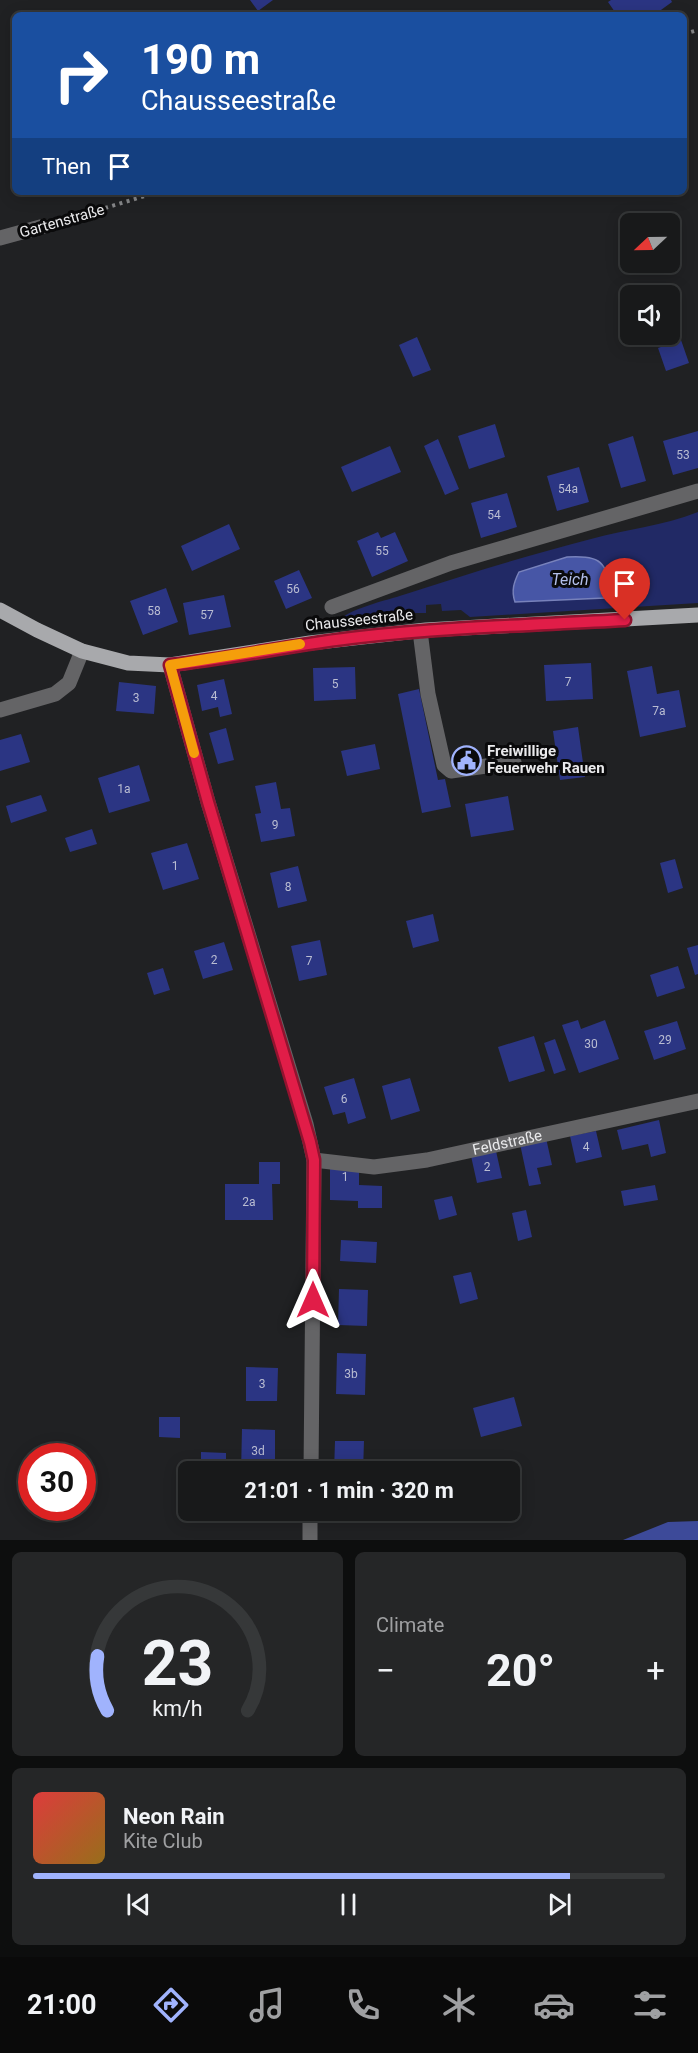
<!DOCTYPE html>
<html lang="en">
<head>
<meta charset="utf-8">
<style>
	body { margin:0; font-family:Roboto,sans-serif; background:#252627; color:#f1f3f6; height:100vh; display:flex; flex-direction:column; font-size:22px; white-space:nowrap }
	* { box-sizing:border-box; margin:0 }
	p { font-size:20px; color:#9fa0a2 }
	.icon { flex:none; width:33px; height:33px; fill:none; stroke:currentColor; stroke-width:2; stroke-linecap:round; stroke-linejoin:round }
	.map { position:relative; height:1540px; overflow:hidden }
	.drawer { display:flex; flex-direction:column; gap:12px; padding:12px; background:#0d0e0e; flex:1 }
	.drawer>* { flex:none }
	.top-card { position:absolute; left:12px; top:12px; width:675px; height:183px; border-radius:9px; box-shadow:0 3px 15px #0003,0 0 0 2px #363839; background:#1a4fa0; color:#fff; overflow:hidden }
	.needle { width:39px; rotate:248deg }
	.tools { position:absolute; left:620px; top:213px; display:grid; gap:12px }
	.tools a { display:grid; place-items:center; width:60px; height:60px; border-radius:9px; background:#18191a; box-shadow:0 3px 15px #0003,0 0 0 2px #363839; font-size:30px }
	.speed { position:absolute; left:18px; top:1443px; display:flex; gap:12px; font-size:30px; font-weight:700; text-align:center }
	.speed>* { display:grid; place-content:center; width:78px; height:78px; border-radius:50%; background:#18191a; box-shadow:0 3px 15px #0003,0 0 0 2px #363839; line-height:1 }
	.speed .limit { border:9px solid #d22; background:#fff; color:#111 }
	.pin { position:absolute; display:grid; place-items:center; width:51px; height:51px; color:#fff; margin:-62px -26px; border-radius:50% 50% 50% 0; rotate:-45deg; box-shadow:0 0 6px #0007 }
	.pin .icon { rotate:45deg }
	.me { position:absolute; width:66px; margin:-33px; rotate:0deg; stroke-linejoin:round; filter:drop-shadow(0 0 4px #0008) }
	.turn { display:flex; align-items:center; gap:21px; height:126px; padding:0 30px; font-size:27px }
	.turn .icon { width:78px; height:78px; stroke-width:2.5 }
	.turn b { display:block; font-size:42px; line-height:51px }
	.then { display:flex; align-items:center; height:57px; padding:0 30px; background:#0003; gap:12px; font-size:22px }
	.big { font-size:45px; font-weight:700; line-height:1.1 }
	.drawer .tile { flex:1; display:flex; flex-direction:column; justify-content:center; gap:9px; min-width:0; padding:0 21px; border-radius:9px; background:#252627 }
	.drawer .dial { align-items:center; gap:0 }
	.dial svg { height:156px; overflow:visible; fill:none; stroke:#363839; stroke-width:7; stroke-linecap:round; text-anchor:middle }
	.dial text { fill:#f1f3f6; stroke:none }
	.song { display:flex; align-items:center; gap:18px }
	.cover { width:72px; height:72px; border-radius:9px; background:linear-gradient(135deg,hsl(0 70% 55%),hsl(40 70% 35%)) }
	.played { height:6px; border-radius:3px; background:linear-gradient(90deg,#a0b3fd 85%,#363839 85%) }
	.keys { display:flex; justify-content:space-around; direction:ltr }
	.heat { display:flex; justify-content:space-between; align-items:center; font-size:33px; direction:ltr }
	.drawer .tiles { flex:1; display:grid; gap:12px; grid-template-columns:1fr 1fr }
	.tile:last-child { grid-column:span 2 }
	.trip { position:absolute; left:178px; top:1461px; width:342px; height:60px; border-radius:9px; background:#18191a; box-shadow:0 3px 15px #0003,0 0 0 2px #363839; font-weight:700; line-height:60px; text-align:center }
	.menu { display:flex; height:96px; justify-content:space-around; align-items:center; background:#0a0a0a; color:#9fa0a2 }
	.menu .icon { width:42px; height:42px }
	.menu .on { color:#a0b3fd }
	.menu b { font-size:27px; color:#f1f3f6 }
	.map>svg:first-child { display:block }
</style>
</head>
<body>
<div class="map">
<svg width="698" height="1540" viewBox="0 0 698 1540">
	<rect width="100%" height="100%" fill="#202123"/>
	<path fill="#212965" d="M698 512V603L470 617 461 610 442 611 441 604 426 605V613H413L407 620 338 629 335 627 334 624C349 608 385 601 406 594 467 574 529 555 591 539 627 529 663 526 698 512Z"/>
	<path fill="#3d4a99" d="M698 1521V1540H623L668 1522Z"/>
	<path fill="#4756a6" stroke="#7882bb" stroke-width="1.5" d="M567 557C596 556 606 558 611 589L605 598 515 602C511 591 514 582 519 572Z"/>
	<path fill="#2b3583" d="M250 0H273L258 11Z
		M611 0H671L672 2 654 15H617L608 2Z
		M417 337 431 370 413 377 399 345Z
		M681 340 689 363 666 371 658 348Z
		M495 424 505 457 469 469 458 436Z
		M698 431V468L673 475 663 441Z
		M633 436 646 481 621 488 608 444Z
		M438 439 459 489 445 495 424 446Z
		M390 446 401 472 352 492 341 467Z
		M579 467 589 502 557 511 547 476Z
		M507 493 517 527 481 538 471 503Z
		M229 524 240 549 192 571 181 546Z
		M378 532 381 538 395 532 408 561 372 577 357 541Z
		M299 570 312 598 286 609 274 581Z
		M166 588 178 622 143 635 130 601Z
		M224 595 231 627 189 635 183 603Z
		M591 663 593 699 546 701 544 665Z
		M652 666 657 694 679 690 686 727 640 737 627 671Z
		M355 667 356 699 314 701 313 668Z
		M224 679 232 714 220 717 218 707 202 711 197 685Z
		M119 682 156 686 154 714 116 711Z
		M419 689 438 780 445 779 451 807 422 813 398 694Z
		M578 727 585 777 560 780 553 731Z
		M226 728 234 760 218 764 209 733Z
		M21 734 30 762 0 771V740Z
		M375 744 380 769 347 776 341 751Z
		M139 765 150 801 109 813 98 778Z
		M276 782 281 809 290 808 295 836 261 842 255 814 261 813 255 786Z
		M41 795 47 811 11 823 6 806Z
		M508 796 514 830 471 837 465 804Z
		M92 829 97 844 70 852 65 838Z
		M187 843 199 879 163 890 151 853Z
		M675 859 683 888 668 893 660 863Z
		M298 866 307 901 278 908 270 873Z
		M433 914 439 941 413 948 406 921Z
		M320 940 327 975 299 981 291 946Z
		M224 942 233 970 203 979 194 951Z
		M698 945V974L695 975 687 948Z
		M678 966 685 988 657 997 650 975Z
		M163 968 170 990 154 995 147 973Z
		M578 1020 581 1029 605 1020 619 1059 579 1073 562 1025Z
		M677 1021 686 1049 654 1060 644 1031Z
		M534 1036 545 1071 509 1082 498 1047Z
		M555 1039 566 1070 554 1074 544 1043Z
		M354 1078 366 1118 348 1124 345 1112 333 1115 324 1087Z
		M410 1078 420 1111 391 1120 382 1086Z
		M659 1120 666 1153 651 1157 648 1144 622 1150 617 1130Z
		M596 1131 602 1157 576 1163 570 1136Z
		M546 1138 552 1165 537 1168 541 1184 529 1186 520 1144Z
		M496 1151 502 1178 477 1183 471 1156Z
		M259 1162H280V1184H272L273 1220H225V1184H259Z
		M330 1169H359V1185L382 1186V1208H358V1201L330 1200Z
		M655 1185 658 1200 624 1206 621 1191Z
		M452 1196 457 1215 439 1220 434 1200Z
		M526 1210 532 1237 518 1241 512 1213Z
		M341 1240 377 1242 376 1263 340 1261Z
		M471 1272 478 1299 460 1304 453 1276Z
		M339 1289 368 1290 367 1326 338 1325Z
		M337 1353 366 1354 365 1395 336 1394Z
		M246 1367 278 1368 277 1401H246Z
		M514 1397 522 1426 481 1437 473 1408Z
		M159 1417H180V1438L159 1437Z
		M242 1429 275 1430V1472H241Z
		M335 1441H364L363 1472H334Z
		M201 1452 226 1453V1472H201Z"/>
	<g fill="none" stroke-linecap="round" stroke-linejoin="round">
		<path stroke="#87888a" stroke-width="4" stroke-dasharray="3 4.5" stroke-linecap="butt" d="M684 34 698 30
			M62 221 158 192"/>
		<g stroke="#646466" stroke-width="15">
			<path d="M0 238 44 226"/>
			<path d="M332 607 451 563 698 491"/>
			<path d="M420 631 428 694 444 765 451 771 514 762"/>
			<path d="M170 665 208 802 306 1124 314 1160 311 1472"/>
			<path d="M0 710 55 694 69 683 82 651"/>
			<path id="s1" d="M314 1160 374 1167 427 1160 698 1101"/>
			<path d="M310 1540V1510"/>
		</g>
		<path stroke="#a8a9ac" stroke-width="15" d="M0 610 37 630 82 651 128 663 170 665 310 643 362 637 426 630 698 615"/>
	</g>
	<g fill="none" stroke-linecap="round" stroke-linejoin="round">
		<defs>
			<path id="route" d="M313 1300 314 1160 310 1142 208 802 170 665C234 658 296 644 360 637 448 627 537 625 625 620"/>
		</defs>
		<use href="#route" stroke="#92132f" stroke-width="15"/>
		<use href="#route" stroke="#e11d48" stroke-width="10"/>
		<path stroke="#f59e0b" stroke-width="10" d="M194 753 170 665 300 644"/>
	</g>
	<defs>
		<symbol id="civic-ring" viewBox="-11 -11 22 22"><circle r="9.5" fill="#0a0a0b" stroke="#a0b3fd" stroke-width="1.5"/><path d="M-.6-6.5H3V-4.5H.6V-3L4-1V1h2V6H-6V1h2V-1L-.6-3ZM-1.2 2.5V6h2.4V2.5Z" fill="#a0b3fd"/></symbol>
	</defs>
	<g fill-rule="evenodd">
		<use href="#civic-ring" x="450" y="744" width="33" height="33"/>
	</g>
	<g text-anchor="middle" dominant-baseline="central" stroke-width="6" stroke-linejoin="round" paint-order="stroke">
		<g font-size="12" fill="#babdd2">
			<text x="683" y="455">53</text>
			<text x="568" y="489">54a</text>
			<text x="494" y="515">54</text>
			<text x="382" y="551">55</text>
			<text x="293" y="589">56</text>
			<text x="154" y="611">58</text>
			<text x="207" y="615">57</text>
			<text x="568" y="682">7</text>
			<text x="335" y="684">5</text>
			<text x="214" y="696">4</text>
			<text x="136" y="698">3</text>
			<text x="659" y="711">7a</text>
			<text x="124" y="789">1a</text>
			<text x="275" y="825">9</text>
			<text x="175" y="866">1</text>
			<text x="288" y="887">8</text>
			<text x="214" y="960">2</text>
			<text x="309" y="961">7</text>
			<text x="665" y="1040">29</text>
			<text x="591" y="1044">30</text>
			<text x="344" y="1099">6</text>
			<text x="586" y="1147">4</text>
			<text x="487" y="1167">2</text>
			<text x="345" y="1177">1</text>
			<text x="249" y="1202">2a</text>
			<text x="351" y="1374">3b</text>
			<text x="262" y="1384">3</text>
			<text x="258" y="1451">3d</text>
		</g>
		<g font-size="15" fill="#eaeaec" stroke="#0a0a0b">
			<text transform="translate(62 221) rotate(-16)">Gartenstraße</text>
			<text transform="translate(359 620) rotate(-6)">Chausseestraße</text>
			<text stroke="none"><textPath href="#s1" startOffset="196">Feldstraße</textPath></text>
		</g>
		<g font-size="15" font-weight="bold" fill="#eaeaec" stroke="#0a0a0b" text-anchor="start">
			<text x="487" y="751">Freiwillige<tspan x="487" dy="17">Feuerwehr Rauen</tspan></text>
		</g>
		<g font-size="16" font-style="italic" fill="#b3bfeb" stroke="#0a0a0b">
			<text x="570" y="579">Teich</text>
		</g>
	</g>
</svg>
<div class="tools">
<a><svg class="needle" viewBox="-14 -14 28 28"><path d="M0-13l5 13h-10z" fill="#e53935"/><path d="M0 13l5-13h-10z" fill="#9fa0a2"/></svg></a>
<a><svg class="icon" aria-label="sound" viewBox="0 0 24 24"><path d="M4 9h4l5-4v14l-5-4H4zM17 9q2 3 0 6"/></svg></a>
</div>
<div class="speed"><div class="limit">30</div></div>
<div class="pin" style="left:625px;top:620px;background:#d93025"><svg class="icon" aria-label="arrive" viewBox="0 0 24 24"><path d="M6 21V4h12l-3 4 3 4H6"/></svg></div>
<svg class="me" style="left:313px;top:1300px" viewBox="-20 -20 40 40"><path d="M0-17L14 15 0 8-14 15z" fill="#e11d48" stroke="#fff" stroke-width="4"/></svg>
<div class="trip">21:01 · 1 min · 320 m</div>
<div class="top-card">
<div class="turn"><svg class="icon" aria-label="right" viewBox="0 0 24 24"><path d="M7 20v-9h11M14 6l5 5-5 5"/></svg><div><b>190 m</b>Chausseestraße</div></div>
<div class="then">Then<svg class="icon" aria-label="arrive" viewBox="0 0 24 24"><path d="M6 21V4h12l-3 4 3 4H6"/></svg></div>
</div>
</div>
<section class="drawer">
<div class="tiles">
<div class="tile dial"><svg viewBox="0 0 100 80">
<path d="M14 69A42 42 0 1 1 86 69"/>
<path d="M14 69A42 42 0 0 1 9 41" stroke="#a0b3fd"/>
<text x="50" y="56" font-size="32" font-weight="700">23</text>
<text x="50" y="72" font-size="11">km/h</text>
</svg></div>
<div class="tile"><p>Climate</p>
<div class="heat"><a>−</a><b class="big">20°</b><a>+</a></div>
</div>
<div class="tile">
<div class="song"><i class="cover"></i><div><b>Neon Rain</b><p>Kite Club</p></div></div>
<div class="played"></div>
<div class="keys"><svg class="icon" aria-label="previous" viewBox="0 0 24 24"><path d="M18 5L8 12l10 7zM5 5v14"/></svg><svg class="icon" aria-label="pause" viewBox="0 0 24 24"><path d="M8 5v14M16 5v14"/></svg><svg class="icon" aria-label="next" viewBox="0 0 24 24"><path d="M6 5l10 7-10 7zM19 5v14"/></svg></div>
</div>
</div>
</section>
<nav class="menu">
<b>21:00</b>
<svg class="icon on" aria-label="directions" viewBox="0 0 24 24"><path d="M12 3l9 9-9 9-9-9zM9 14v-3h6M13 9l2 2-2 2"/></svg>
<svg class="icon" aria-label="music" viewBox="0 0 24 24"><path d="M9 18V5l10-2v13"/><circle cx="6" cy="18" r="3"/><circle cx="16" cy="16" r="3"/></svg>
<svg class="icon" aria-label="phone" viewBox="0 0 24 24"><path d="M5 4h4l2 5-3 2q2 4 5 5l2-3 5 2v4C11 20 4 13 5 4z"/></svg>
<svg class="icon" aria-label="climate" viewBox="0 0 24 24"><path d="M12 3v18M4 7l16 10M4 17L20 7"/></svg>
<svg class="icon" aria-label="car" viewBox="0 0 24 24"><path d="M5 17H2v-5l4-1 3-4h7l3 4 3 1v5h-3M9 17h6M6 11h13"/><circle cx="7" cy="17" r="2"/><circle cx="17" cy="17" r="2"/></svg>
<svg class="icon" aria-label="filters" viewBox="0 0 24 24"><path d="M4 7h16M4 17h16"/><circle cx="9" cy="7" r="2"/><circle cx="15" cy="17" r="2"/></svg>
</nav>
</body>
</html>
